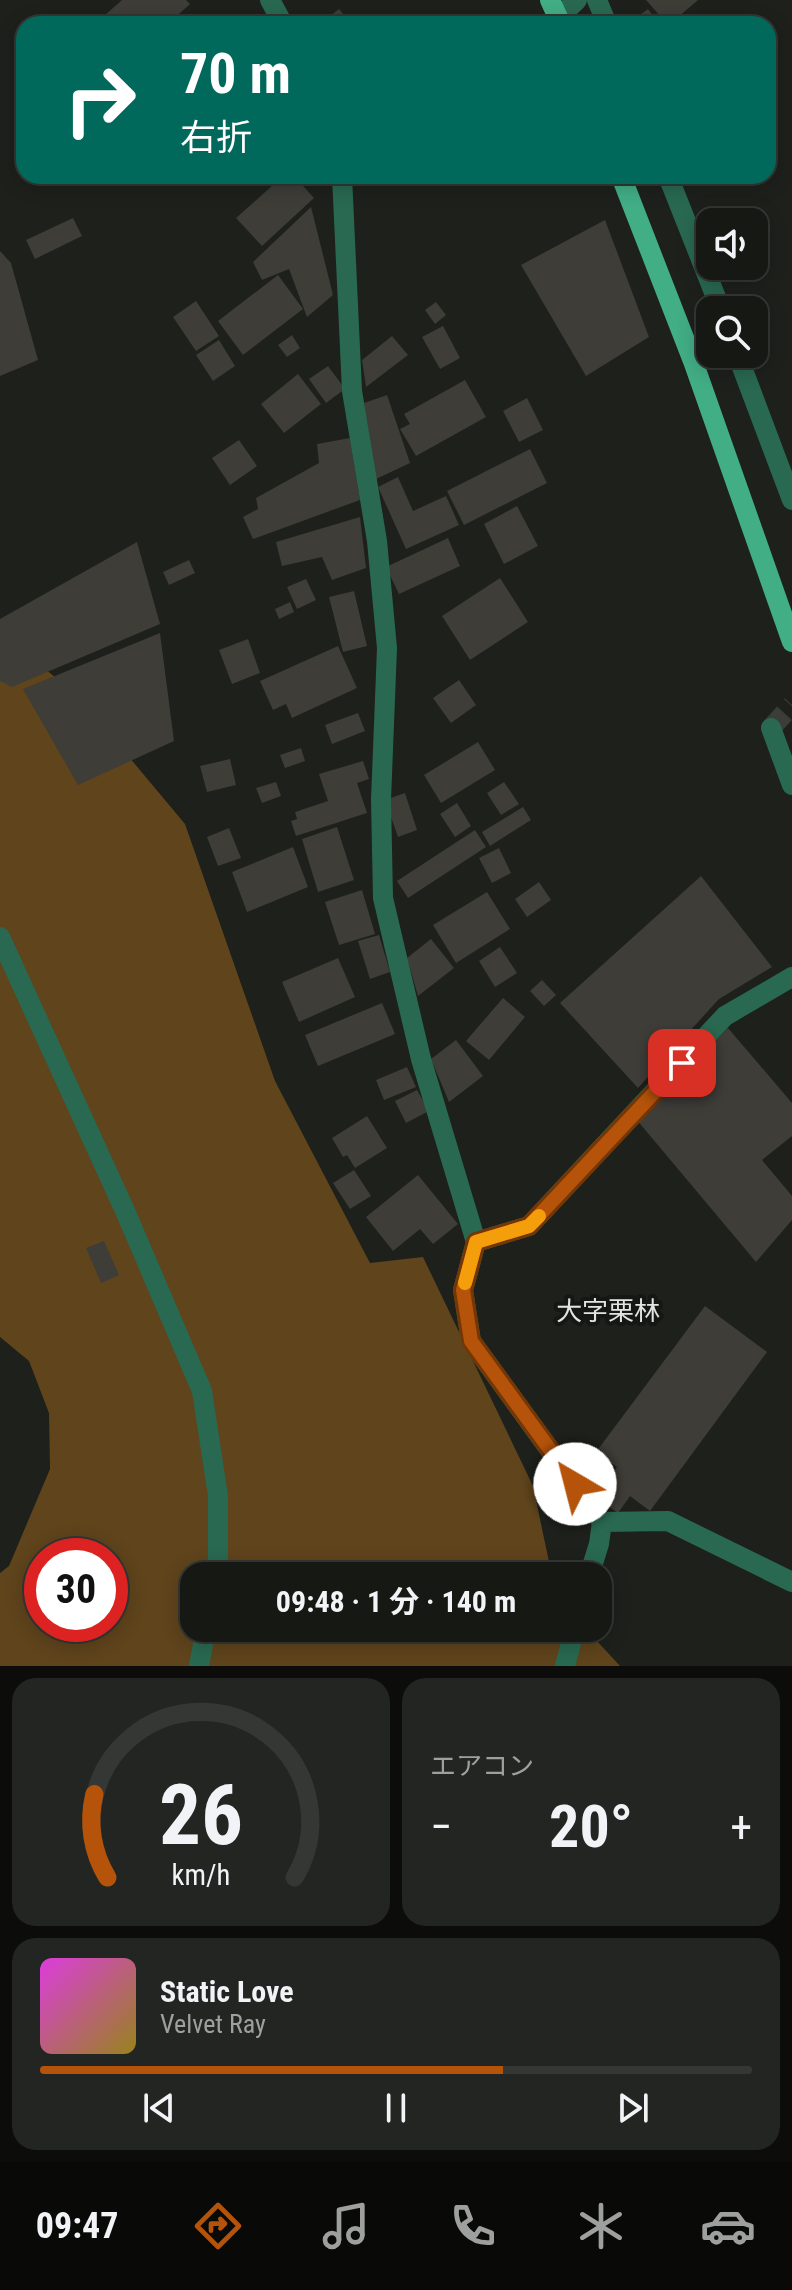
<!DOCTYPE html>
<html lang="ja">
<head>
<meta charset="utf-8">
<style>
	body { margin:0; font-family:"Roboto Condensed","Noto Sans JP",sans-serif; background:#232522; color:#f1f3f6; height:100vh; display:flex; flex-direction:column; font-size:30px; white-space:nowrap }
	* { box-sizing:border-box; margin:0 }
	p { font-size:26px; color:#9ea0a0 }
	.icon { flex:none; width:44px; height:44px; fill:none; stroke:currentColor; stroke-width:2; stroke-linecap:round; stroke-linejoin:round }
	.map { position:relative; height:1666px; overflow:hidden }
	.panel { display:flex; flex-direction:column; gap:12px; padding:12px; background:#0c0d0b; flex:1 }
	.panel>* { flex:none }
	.guide { position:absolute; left:16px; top:16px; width:760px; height:168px; border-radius:24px; box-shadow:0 4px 20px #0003,0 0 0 2px #353734; background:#00695c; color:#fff; overflow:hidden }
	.tools { position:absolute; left:696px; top:208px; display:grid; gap:16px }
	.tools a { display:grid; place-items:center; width:72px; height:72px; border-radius:16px; background:#161814; box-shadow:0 4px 20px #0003,0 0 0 2px #353734; font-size:40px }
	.speed { position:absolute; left:24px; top:1538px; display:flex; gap:16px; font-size:40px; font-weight:700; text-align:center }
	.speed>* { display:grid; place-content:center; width:104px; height:104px; border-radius:50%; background:#161814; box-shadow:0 4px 20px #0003,0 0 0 2px #353734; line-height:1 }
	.speed .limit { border:12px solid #d22; background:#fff; color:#111 }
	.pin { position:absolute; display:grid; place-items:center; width:68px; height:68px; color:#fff; margin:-34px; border-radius:16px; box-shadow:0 4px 12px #0006 }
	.me { position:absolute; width:88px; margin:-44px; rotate:323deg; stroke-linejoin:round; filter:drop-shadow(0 0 6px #0008) }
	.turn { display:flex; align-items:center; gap:28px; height:168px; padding:0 32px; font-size:36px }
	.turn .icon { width:104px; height:104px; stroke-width:2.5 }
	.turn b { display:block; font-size:56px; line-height:68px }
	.big { font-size:60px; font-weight:700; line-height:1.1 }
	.panel .widget { flex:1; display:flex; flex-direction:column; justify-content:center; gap:12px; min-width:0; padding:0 28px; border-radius:24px; background:#232522 }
	.panel .dial { align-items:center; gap:0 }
	.dial svg { height:208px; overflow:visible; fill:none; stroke:#353734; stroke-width:7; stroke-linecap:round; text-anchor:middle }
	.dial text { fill:#f1f3f6; stroke:none }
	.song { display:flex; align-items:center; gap:24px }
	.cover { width:96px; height:96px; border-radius:12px; background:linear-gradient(135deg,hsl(300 70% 55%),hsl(50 70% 35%)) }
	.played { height:8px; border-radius:4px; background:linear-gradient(90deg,#b45309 65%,#353734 65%) }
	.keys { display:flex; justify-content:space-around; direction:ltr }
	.heat { display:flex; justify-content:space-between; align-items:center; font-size:44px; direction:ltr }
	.panel .tiles { flex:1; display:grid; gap:12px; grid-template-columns:1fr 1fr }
	.widget:last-child { grid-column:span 2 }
	.trip { position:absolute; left:180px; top:1562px; width:432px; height:80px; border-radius:24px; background:#161814; box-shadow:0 4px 20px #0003,0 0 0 2px #353734; font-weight:700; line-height:80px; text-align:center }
	.tabs { display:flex; height:128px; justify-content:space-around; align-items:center; background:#090a08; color:#9ea0a0 }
	.tabs .icon { width:56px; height:56px }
	.tabs .current { color:#b45309 }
	.tabs b { font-size:36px; color:#f1f3f6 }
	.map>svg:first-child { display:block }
</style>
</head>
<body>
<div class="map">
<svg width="792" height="1666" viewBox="0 0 792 1666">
	<rect width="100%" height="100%" fill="#1d201b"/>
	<path fill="#5f441c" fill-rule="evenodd" d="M0 632 78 696 185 824 275 1081 370 1263 423 1257 533 1486 552 1576H194V1628H585L620 1666H0V1573L9 1566 50 1469 49 1413 29 1361 0 1337ZM42 1556H110V1624H42Z"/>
	<path fill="#3e3d38" d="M122 0H186L190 4 168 24H113L105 15Z
		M646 0H698L670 24H667Z
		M339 9 351 24H320Z
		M648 9 659 24H627Z
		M283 176H294L314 198 262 246 236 218Z
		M311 207 333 295 307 317 289 269 262 280 253 262Z
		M73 218 82 236 35 259 26 240Z
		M605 220 649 337 586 376 521 265Z
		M0 251 11 263 38 360 0 376Z
		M278 275 303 309 243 355 218 321Z
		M196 301 219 336 196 351 173 317Z
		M436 302 446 315 435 324 425 310Z
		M443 326 460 358 440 369 422 337Z
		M292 335 300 348 287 357 278 345Z
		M392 336 408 355 366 387 362 360Z
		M219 340 235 366 213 381 196 355Z
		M328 366 345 389 326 403 309 379Z
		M298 374 321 404 284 433 261 404Z
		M465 380 486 417 416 456 400 429 410 424 404 414Z
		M387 395 410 463 376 479 364 403Z
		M527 398 543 430 519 442 503 411Z
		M350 438 360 500 253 539 243 517 258 509 256 498 319 463 317 444Z
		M239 440 257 466 230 485 212 458Z
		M530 449 547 483 464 525 447 491Z
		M398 477 413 511 446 496 459 525 406 549 378 487Z
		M517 506 538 546 504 564 484 524Z
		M360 517 366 568 332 580 322 557 282 566 276 542Z
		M448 538 460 566 399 594 386 567Z
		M137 542 160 624 12 687 0 681V619Z
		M189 560 195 573 169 585 163 572Z
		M500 578 528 622 470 660 442 616Z
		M306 579 316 600 297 609 287 587Z
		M354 591 367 646 343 652 329 597Z
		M290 602 294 612 279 619 275 609Z
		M160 633 174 741 78 785 23 689Z
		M248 639 260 673 232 684 219 650Z
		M338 646 357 688 292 718 286 704 273 710 260 681Z
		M459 680 476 705 451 723 433 698Z
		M358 713 365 731 332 744 325 725Z
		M478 742 495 770 441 803 424 775Z
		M301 748 305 761 285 768 280 755Z
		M230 759 236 785 207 792 200 766Z
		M363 761 369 779 357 783 367 813 296 836 291 821 297 819 295 812 328 801 319 774Z
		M276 782 281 796 262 803 256 788Z
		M504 782 519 804 501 815 487 793Z
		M405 793 417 830 398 837 385 800Z
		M457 803 471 826 455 837 440 814Z
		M523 807 531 820 490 846 482 832Z
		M337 827 354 880 318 892 302 839Z
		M229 828 241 858 218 866 207 837Z
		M475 830 486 847 408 898 397 881Z
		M293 847 308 887 247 912 232 872Z
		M499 848 511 873 492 883 479 858Z
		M701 876 772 967 719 999 638 1088 560 1003Z
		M539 882 551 900 527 917 515 899Z
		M362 890 375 934 339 945 325 902Z
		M487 892 510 929 456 963 433 925Z
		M379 935 390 972 370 979 358 941Z
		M431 939 454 968 418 996 407 958Z
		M500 947 517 973 495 987 479 961Z
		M338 958 355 997 299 1022 282 982Z
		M542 980 556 995 544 1006 530 991Z
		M503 998 525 1017 489 1060 466 1041Z
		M382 1003 395 1034 318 1066 305 1035Z
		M728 1028 792 1103V1136L762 1160 792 1196V1220L756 1262 636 1119Z
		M456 1040 483 1076 449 1102 431 1059Z
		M407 1067 416 1087 384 1100 376 1080Z
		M417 1090 429 1111 406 1123 395 1101Z
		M367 1116 387 1148 355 1168 347 1155 343 1157 332 1138Z
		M354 1170 371 1196 350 1209 333 1183Z
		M418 1175 458 1224 433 1244 420 1229 393 1251 366 1217Z
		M104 1241 119 1275 101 1283 86 1248Z
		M705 1306 767 1352 650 1511 630 1496 618 1513 595 1497 617 1467 596 1452Z"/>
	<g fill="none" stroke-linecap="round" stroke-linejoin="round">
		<path stroke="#3b3d39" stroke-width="20" stroke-dasharray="20 10" stroke-linecap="butt" d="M771 728 792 705"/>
		<path stroke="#296951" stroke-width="20" d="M270 0 283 24
			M597 0 607 24
			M552 24 577 0
			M342 176 352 391 377 541 387 648 381 800 383 898 421 1059 476 1242 463 1290 471 1341 602 1522 599 1544 589 1576
			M668 176 721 310
			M737 354 792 500
			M771 728 792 785
			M0 937 126 1213 202 1391 218 1496V1562L216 1576
			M476 1242 529 1226 725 1016 792 977
			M602 1522 668 1521 792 1582
			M199 1666 206 1628
			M565 1666 575 1628"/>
		<path stroke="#42ae86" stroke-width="20" d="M621 176 693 361 792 642"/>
		<path stroke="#42ae86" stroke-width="20" d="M550 0 561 24"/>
	</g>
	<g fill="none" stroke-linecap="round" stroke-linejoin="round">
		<defs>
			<path id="route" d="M575 1484 471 1341 463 1290 476 1242 529 1226 682 1063"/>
		</defs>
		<use href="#route" stroke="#753606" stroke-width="20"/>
		<use href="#route" stroke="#b45309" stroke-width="14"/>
		<path stroke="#f59e0b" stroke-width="14" d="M465 1283 476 1242 529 1226 539 1216"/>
	</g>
	<g text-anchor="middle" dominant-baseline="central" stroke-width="8" stroke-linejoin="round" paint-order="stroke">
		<g font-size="26" fill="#e2e4e1" stroke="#141712">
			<text x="608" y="1311">大字栗林</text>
		</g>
	</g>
</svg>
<div class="tools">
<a><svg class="icon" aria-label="sound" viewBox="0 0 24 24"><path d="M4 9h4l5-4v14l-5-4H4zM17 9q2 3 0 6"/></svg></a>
<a><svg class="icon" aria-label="search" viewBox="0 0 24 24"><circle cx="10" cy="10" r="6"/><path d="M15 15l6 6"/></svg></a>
</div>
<div class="speed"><div class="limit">30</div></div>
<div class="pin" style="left:682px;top:1063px;background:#d93025"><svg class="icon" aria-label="arrive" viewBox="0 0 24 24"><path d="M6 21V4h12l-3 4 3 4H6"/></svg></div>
<svg class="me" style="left:575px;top:1484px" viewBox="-20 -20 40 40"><circle r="19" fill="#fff"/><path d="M0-13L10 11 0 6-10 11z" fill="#b45309"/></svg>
<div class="trip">09:48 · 1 分 · 140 m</div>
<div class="guide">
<div class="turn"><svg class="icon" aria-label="right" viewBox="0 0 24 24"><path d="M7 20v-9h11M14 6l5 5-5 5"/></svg><div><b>70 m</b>右折</div></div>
</div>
</div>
<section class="panel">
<div class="tiles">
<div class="widget dial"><svg viewBox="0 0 100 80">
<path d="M14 69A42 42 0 1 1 86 69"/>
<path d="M14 69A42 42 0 0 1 9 37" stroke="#b45309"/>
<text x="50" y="56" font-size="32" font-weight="700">26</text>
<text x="50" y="72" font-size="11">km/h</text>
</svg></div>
<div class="widget"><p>エアコン</p>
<div class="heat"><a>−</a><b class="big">20°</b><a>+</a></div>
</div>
<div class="widget">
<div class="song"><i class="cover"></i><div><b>Static Love</b><p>Velvet Ray</p></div></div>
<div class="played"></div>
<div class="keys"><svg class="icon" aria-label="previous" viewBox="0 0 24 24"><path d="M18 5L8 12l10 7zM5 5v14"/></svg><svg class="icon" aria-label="pause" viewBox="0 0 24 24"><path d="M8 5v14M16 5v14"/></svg><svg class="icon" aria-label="next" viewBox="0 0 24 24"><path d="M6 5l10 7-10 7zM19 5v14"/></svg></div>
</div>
</div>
</section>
<nav class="tabs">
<b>09:47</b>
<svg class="icon current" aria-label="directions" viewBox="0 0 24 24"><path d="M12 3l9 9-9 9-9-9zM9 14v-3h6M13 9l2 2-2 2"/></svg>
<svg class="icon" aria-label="music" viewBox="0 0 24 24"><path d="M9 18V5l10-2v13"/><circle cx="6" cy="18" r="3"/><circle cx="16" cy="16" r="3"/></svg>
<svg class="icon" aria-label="phone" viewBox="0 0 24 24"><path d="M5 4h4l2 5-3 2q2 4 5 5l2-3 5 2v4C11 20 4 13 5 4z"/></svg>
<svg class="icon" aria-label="climate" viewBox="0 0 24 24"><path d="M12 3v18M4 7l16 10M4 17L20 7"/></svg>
<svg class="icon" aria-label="car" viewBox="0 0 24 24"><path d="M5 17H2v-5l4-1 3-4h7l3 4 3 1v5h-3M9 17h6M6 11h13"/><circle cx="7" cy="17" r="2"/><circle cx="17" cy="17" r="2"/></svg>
</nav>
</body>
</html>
